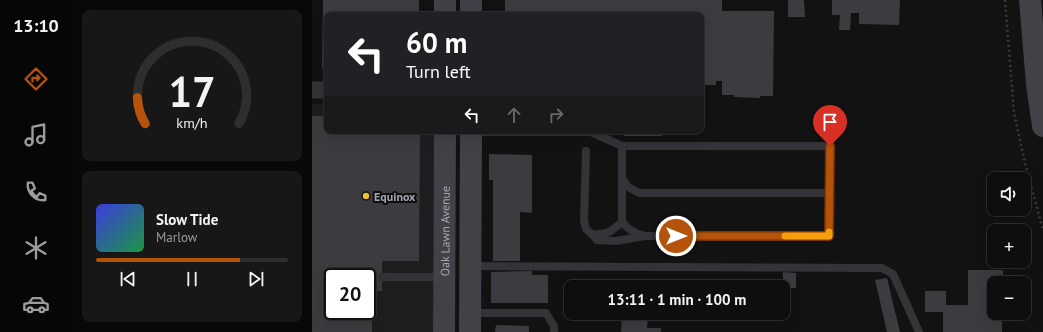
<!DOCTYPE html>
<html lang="en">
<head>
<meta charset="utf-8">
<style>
	body { margin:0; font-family:"PT Sans",sans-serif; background:#171717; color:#f1f3f6; height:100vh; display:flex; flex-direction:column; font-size:15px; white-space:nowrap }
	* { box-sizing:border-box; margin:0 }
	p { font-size:13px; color:#9b9c9e }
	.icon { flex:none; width:22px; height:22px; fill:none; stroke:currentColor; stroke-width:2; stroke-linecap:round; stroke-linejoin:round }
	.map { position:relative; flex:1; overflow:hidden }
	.sheet { display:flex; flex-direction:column; gap:10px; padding:10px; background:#080808; width:240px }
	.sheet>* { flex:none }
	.top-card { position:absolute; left:12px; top:12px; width:380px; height:122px; border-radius:8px; box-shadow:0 4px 16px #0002,0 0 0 1px #2e2e2e; background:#202124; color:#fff; overflow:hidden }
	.buttons { position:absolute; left:675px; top:172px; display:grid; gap:8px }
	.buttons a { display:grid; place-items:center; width:44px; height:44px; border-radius:8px; background:#0e0e0e; box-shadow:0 4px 16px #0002,0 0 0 1px #2e2e2e; font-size:20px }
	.speed { position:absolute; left:12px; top:268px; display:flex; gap:8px; font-size:20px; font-weight:700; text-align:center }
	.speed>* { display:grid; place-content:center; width:52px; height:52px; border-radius:50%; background:#0e0e0e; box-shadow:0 4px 16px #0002,0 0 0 1px #2e2e2e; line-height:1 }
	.speed .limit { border:2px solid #111; border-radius:6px; background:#fff; color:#111 }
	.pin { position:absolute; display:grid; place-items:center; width:34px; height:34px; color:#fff; margin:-41px -17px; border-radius:50% 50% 50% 0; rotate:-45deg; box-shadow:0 0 4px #0007 }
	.pin .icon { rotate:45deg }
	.me { position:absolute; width:44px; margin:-22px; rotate:90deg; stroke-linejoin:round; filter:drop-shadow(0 0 3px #0008) }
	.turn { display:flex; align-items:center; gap:14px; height:84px; padding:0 16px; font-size:18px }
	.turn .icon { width:52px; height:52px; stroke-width:2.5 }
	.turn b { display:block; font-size:28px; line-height:34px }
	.lanes { display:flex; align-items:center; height:38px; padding:0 16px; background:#0003; justify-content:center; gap:20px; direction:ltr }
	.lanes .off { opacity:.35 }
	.sheet .widget { flex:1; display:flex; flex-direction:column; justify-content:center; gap:6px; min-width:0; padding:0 14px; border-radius:8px; background:#171717 }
	.sheet .dial { align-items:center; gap:0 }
	.dial svg { height:104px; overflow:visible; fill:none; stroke:#2e2e2e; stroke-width:7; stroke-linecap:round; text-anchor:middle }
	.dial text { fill:#f1f3f6; stroke:none }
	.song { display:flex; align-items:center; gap:12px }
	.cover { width:48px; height:48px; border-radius:6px; background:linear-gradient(135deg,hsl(240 70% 55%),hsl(140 70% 35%)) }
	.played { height:4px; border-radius:2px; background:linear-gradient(90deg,#b45309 75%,#2e2e2e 75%) }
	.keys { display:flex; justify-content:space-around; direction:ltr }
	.trip { position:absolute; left:252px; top:280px; width:226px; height:40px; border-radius:8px; background:#0e0e0e; box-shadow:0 4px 16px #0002,0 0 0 1px #2e2e2e; font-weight:700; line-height:40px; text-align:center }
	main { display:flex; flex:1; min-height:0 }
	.dock { display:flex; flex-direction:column; width:72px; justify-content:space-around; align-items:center; background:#060606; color:#9b9c9e }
	.dock .icon { width:28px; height:28px }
	.dock .active { color:#b45309 }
	.dock b { font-size:18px; color:#f1f3f6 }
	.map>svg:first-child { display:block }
</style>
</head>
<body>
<main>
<nav class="dock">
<b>13:10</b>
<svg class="icon active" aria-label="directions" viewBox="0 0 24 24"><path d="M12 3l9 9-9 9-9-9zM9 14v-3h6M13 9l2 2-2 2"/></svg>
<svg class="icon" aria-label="music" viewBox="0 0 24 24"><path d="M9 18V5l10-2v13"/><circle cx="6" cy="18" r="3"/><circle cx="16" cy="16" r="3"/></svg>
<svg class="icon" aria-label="phone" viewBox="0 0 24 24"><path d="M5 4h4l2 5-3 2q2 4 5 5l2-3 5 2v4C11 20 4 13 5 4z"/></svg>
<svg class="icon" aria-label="climate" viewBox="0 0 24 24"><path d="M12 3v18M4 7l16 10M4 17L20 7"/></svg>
<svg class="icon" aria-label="car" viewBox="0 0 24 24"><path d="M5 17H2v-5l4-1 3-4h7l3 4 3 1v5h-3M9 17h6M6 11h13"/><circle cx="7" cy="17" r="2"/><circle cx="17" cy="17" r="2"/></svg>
</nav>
<section class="sheet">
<div class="widget dial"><svg viewBox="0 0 100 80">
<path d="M14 69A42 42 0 1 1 86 69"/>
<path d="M14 69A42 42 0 0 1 8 49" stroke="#b45309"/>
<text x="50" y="56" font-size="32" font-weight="700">17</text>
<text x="50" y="72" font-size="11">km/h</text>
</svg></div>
<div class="widget">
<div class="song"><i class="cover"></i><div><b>Slow Tide</b><p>Marlow</p></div></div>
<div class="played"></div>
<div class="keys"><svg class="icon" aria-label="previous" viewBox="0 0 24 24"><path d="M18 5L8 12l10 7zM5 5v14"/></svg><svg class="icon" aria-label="pause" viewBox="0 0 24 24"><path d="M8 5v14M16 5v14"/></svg><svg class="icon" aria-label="next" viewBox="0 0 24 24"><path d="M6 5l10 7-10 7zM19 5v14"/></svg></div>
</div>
</section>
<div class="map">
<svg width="731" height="332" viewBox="0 0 731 332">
	<rect width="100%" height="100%" fill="#121213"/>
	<path fill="#1e1e20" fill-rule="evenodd" d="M0 104H15V131H122L121 332H0ZM21 277H55V311H21Z"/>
	<path fill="#3c3c40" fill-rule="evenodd" d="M11 0H107V15H15V68H10Z
		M193 0H410V11H462L461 96H448V98L422 97V95H410V81H404V85H389V15H193Z
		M476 0H492L493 17H476Z
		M520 0H588L587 25 547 24V13H539L538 30H527L528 15H520Z
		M0 116H15V131H108L107 261H70V291H60V332H0ZM21 277H55V311H21Z
		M312 131H350V136H312Z
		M177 154 220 155V213L208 212V261H181V180H177Z
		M656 270H691V283H682V313H690V332H631V312H613V291H634V305H656Z
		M220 271V275H236V303H179V272Z
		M471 272 484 273V288H471Z
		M575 278 588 332H575L563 280Z
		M310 281H339V287H310Z
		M361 283H388V287H361Z
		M310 313H336L335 328H349V332H309Z
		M184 325 217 326V332H183Z"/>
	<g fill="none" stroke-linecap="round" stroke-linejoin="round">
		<path stroke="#393a3f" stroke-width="2.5" stroke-dasharray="2 3" stroke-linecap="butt" d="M693 0 702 113 713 163 731 230"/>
		<path stroke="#333338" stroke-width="8" d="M161 132H279L310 146H518L517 236H333L304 241 285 240 280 234 274 229 272 221 274 151
			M310 146V222C316 229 321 233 330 235
			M310 178 316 187 327 193H518
			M280 234C296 235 298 232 310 222
			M159 266 570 268 581 274 607 332
			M70 277H132
			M158 313H234L242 326V332"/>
		<path stroke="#333338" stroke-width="17" d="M0 90H15"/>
		<g stroke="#414248" stroke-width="22">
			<path d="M133 0V15"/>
			<path d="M718 0 725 84 731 126"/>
			<path d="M159 15V0"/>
			<path id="s1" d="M132 332 133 131"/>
			<path d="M158 332 159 131"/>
		</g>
	</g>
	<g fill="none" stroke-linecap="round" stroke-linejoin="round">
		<defs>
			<path id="route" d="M364 236H517L518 146"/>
		</defs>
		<use href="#route" stroke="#753606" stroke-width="10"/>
		<use href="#route" stroke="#b45309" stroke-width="7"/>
		<path stroke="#f59e0b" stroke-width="7" d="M473 236H517V232"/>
	</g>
	<circle fill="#edbf30" stroke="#0d0d0e" stroke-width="1.5" cx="54" cy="196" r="4"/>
	<g text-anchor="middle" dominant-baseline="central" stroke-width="4" stroke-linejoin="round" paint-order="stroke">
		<g font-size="12" font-weight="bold" fill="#a3a7b4" stroke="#0d0d0e" text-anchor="start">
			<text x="62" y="196">Equinox</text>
		</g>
		<g font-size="12" fill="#a3a7b4" stroke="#0d0d0e">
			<text stroke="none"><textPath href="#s1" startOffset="101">Oak Lawn Avenue</textPath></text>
		</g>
	</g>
</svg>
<div class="buttons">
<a><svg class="icon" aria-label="sound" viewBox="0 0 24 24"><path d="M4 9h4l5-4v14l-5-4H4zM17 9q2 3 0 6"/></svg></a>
<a>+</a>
<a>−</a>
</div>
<div class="speed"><div class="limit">20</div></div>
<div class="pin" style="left:518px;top:146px;background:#d93025"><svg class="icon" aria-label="arrive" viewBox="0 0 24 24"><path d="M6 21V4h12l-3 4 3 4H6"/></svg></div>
<svg class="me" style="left:364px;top:236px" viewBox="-20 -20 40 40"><circle r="17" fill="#b45309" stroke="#fff" stroke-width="3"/><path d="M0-11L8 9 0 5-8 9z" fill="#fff"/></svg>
<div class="trip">13:11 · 1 min · 100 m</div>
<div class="top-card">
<div class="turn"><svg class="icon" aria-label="left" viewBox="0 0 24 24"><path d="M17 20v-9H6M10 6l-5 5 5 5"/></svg><div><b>60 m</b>Turn left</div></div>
<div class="lanes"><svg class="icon" aria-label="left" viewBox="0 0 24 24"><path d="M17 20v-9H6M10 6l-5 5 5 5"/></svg><svg class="icon off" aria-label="ahead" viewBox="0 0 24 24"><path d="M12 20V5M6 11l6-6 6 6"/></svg><svg class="icon off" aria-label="right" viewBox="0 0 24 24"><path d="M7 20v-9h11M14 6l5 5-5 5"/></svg></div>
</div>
</div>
</main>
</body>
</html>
